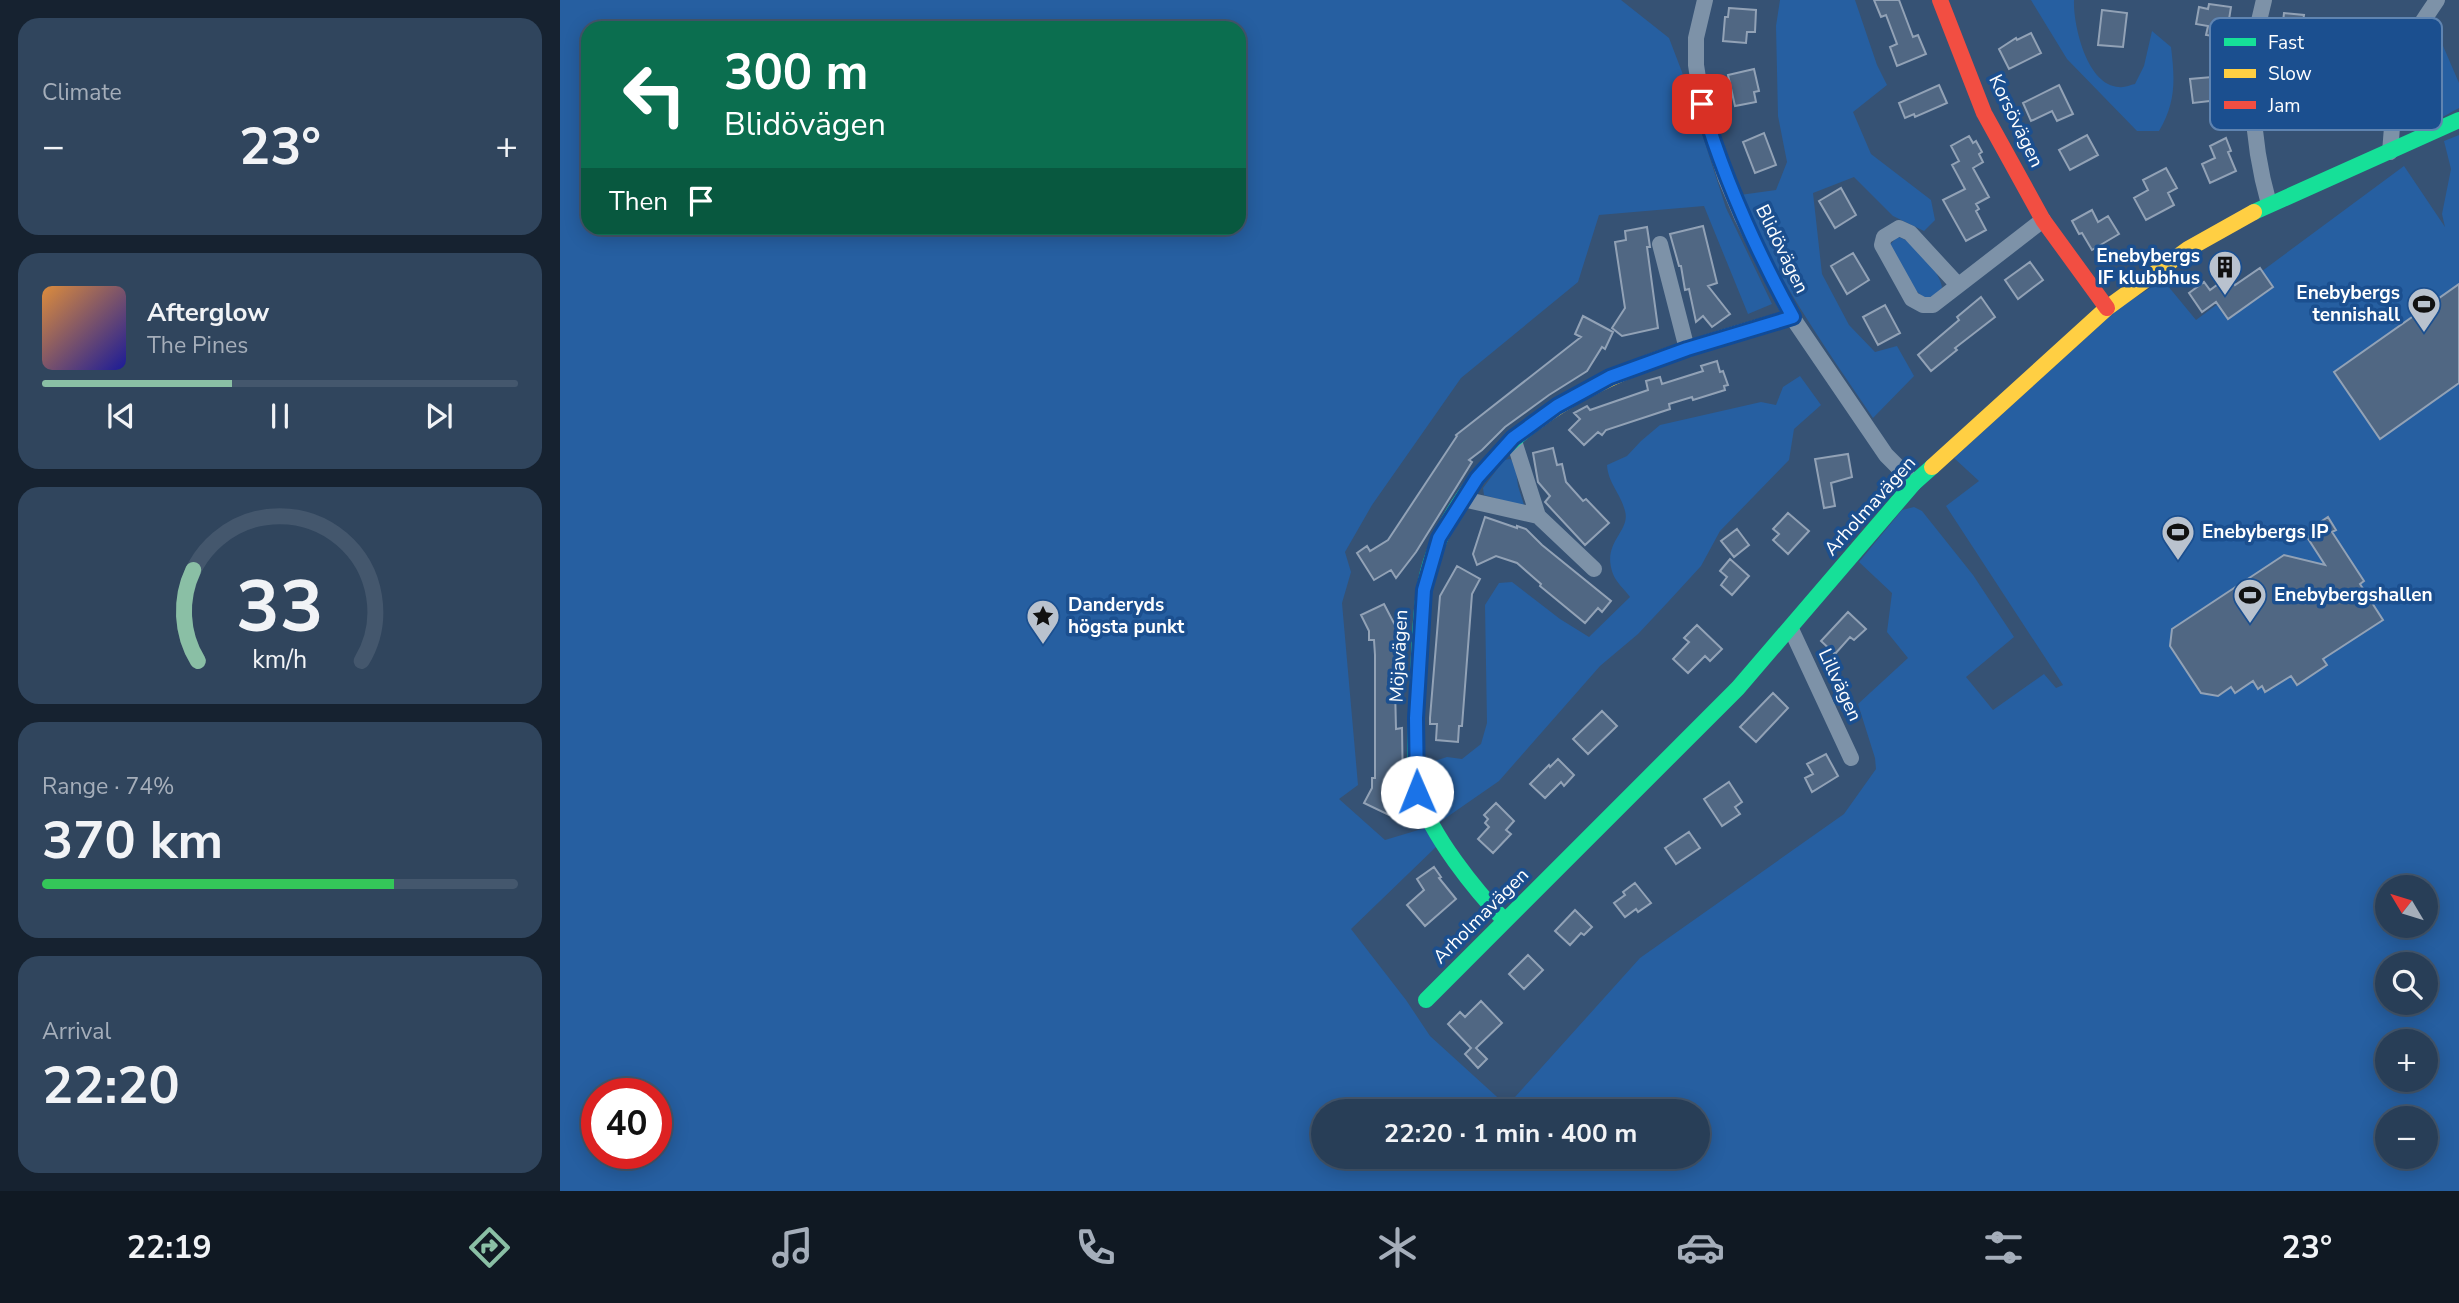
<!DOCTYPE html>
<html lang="en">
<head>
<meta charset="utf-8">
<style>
	body { margin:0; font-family:"Nunito Sans",sans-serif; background:#30455d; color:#f1f3f6; height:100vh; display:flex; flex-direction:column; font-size:26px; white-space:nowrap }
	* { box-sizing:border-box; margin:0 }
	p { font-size:23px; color:#a5aeba }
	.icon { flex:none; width:38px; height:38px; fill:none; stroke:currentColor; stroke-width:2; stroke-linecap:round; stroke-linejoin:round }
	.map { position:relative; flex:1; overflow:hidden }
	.side { display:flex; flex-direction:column; gap:18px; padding:18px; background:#162230; width:560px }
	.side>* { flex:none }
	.guide { position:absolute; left:21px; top:21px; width:665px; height:214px; border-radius:21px; box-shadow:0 4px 18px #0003,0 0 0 2px #44576d; background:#0b6e4f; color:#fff; overflow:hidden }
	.needle { width:46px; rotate:308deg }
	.controls { position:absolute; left:1815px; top:875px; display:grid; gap:14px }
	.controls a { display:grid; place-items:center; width:63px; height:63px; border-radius:50%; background:#283e57; box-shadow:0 4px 18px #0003,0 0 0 2px #44576d; font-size:35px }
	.speed { position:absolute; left:21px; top:1078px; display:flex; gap:14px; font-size:35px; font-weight:700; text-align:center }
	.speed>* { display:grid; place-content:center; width:91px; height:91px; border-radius:50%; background:#283e57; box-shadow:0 4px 18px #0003,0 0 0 2px #44576d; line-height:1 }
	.speed .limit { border:10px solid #d22; background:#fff; color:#111 }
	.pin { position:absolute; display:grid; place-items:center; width:60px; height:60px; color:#fff; margin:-30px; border-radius:14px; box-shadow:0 4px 10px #0006 }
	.me { position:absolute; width:77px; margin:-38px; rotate:359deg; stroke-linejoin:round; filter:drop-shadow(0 0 5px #0008) }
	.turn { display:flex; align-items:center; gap:24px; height:147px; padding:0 28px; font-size:32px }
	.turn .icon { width:91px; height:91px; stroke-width:2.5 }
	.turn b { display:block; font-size:49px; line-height:60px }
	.then { display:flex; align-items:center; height:66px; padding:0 28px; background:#0003; gap:14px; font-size:26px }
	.big { font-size:52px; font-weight:700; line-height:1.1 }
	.side .widget { flex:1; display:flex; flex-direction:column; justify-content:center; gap:10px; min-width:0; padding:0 24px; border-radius:21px; background:#30455d }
	.side .dial { align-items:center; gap:0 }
	.dial svg { height:182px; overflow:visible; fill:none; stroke:#44576d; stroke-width:7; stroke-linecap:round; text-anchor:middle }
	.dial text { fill:#f1f3f6; stroke:none }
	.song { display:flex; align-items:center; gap:21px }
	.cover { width:84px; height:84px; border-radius:10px; background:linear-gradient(135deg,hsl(30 70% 55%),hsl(240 70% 35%)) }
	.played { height:7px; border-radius:4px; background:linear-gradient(90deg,#8abfa5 40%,#44576d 40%) }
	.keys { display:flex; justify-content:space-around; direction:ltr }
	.heat { display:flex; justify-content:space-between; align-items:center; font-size:38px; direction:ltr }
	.charge { height:10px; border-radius:5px; background:linear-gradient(90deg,#34c759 74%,#44576d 0) }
	.trip { position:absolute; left:751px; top:1099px; width:399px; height:70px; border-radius:35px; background:#283e57; box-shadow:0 4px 18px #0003,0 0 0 2px #44576d; font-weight:700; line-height:70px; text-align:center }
	.tab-bar { display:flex; height:112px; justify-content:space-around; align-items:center; background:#101923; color:#a5aeba }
	.tab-bar .icon { width:49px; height:49px }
	.tab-bar .current { color:#8abfa5 }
	.tab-bar b { font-size:32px; color:#f1f3f6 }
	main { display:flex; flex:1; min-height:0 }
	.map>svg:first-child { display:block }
</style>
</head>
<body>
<main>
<section class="side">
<div class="widget"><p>Climate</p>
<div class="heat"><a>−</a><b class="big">23°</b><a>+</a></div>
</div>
<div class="widget">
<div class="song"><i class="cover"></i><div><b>Afterglow</b><p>The Pines</p></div></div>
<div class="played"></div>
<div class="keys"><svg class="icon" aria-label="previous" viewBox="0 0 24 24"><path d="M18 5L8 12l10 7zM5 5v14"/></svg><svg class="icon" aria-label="pause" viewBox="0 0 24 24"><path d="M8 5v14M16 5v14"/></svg><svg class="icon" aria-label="next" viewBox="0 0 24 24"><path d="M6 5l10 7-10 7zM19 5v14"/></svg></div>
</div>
<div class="widget dial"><svg viewBox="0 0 100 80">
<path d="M14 69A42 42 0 1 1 86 69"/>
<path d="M14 69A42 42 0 0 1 12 29" stroke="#8abfa5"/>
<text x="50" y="56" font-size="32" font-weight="700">33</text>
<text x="50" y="72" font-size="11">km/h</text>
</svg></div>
<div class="widget"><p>Range · 74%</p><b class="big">370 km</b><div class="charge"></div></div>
<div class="widget"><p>Arrival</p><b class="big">22:20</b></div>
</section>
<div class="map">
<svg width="1899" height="1191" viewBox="0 0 1899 1191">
	<rect width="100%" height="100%" fill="#365274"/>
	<path fill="#265fa1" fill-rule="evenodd" d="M0 0H1061L1109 38 1122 72 1166 208 1212 304 1188 314 1144 206 1039 215 1018 282 901 378 812 505 785 552 791 572 782 603 798 785 779 799 825 840 865 828 877 846 791 929 846 1000 870 1036 947 1106 1080 958 1284 814 1316 769 1315 758 1298 704 1348 658 1327 632 1332 593 1299 562 1342 510 1354 507 1362 511 1413 575 1454 637 1406 677 1433 710 1484 674 1496 688 1503 685 1386 506 1419 481 1394 458 1560 307 1603 280 1636 320 1844 166 1885 227 1882 214 1891 169 1884 141 1899 135V1191H0ZM28 28H679V228H28ZM1827 887H1866V926H1827ZM1827 964H1866V1003H1827ZM1827 1041H1866V1080H1827ZM37 1094H96V1153H37ZM763 1111H1138V1157H763ZM1827 1118H1866V1157H1827Z
		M1220 0H1295L1317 65 1327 85 1293 112 1311 154 1371 200 1375 220 1364 231 1333 216 1294 177 1253 193 1262 274 1289 325 1315 352 1337 346 1354 376 1313 418C1265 347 1214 275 1180 195L1216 190 1227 162 1218 116 1216 26Z
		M1471 0H1514C1513 25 1527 86 1559 87 1564 88 1570 85 1575 84L1584 66 1592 31 1611 47C1615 80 1616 102 1599 131H1577L1507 59Z
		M1871 18 1899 83V108C1880 117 1858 137 1840 120L1845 77 1853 52Z
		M1337 237C1352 238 1380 272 1382 287L1379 293 1366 299C1350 289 1337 263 1329 246Z
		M1240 376 1261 405 1234 429 1229 460 1160 531 1141 566 1108 602 1078 634 1040 666 939 781 877 824 871 810 865 764 887 757 902 759 921 744 927 723 925 605 939 583 952 582 1000 619 1029 637 1070 597C1065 590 1056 582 1053 574 1041 542 1071 532 1065 511 1061 494 1048 483 1047 465L1067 456 1081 441 1100 425 1201 402 1216 405 1223 387Z
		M950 459 955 463 958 486 964 505 962 506 924 495 923 488 944 460Z"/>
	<path fill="#506783" stroke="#92a2b6" stroke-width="2" d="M1314 0H1339L1353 37 1358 35 1366 54 1337 66 1330 47 1337 44 1326 15 1321 17Z
		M1649 4 1671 7 1666 38 1646 35 1648 26 1636 24 1639 7 1648 9Z
		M1169 8 1196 10 1195 32H1187L1186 43 1163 41 1165 17H1168Z
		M1542 10 1567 13 1563 47 1538 45Z
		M1724 13 1744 15 1742 29 1751 30 1748 53 1720 49Z
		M1471 33 1481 53 1449 69 1439 49 1456 38 1457 40Z
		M1194 69 1199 91 1194 92 1196 102 1175 106 1168 75Z
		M1652 77 1653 81 1665 80 1667 99 1633 103 1630 79Z
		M1379 85 1387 103 1355 117 1354 114 1345 118 1339 103Z
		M1499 85 1513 114 1497 121 1492 111 1471 121 1463 103Z
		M1204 133 1216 165 1195 173 1183 142Z
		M1527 135 1538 155 1510 170 1499 150Z
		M1409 136 1413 143 1416 141 1422 152 1419 154 1423 162 1413 168 1429 197 1416 204 1419 209 1416 211 1426 230 1406 241 1383 200 1405 189 1392 165 1399 161 1391 146Z
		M1666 138 1671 151 1668 152 1676 171 1650 183 1642 164 1655 158 1650 146Z
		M1606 168 1617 188 1608 193 1614 205 1586 220 1574 198 1588 190 1583 180Z
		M1281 188 1296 215 1275 228 1259 201Z
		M1532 210 1538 222 1548 216 1559 234 1532 250 1522 233 1519 234 1512 221Z
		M1143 226 1157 283 1148 286 1170 314 1152 327 1143 316 1136 322 1129 289 1125 290 1121 266H1119L1110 234Z
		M1087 227 1090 247H1087L1098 328 1062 336 1052 328 1065 308 1055 242 1066 240 1065 231Z
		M1293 253 1309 280 1287 294 1271 266Z
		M1470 262 1483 280 1458 299 1445 280Z
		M1700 268 1713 287 1668 319 1656 302 1642 312 1629 293 1644 282 1650 290 1661 282 1664 288 1673 282 1675 285Z
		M1899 284V383L1820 439 1774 372Z
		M1421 297 1435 317 1395 348 1397 350 1371 371 1358 355 1399 320 1397 317Z
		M1325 305 1340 333 1318 345 1303 317Z
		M1023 316 1053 332 1045 349 1042 347 1027 371 989 395 945 427 922 450 909 460 912 462 856 552 836 578 831 570 814 580 797 553 807 546 810 551 828 540 897 436 896 435 1021 337 1015 334Z
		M1157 361 1160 372 1163 371 1168 385 1164 386 1165 390 1133 400 1132 397 1109 404 1110 409 1046 430 1042 435 1038 432 1024 445 1009 430 1020 419 1014 413 1027 406 1030 410 1088 390 1086 381 1100 377 1102 384 1143 371 1141 366Z
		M993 448 997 465 1002 464 1006 482 1023 501 1026 499 1049 523 1025 545 985 502 990 496 978 482 973 453Z
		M1288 454 1292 477 1271 483 1275 506 1264 508 1255 459Z
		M1228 513 1249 531 1228 554 1213 540 1219 534 1213 529Z
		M925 517 957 528V526L966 529 982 545 1051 601 1042 612 1038 608 1025 623 980 586 981 584 957 563 936 556 917 565 913 554Z
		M1768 517 1776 530 1772 532 1804 581 1800 584 1823 620 1763 659 1767 665 1737 685 1731 676 1705 692 1702 686 1698 689 1693 681 1675 693 1671 687 1658 696 1641 693 1610 646 1612 629 1724 555 1765 565 1747 537 1756 531 1753 527Z
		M1177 529 1189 545 1174 557 1161 541Z
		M1170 559 1189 576 1172 595 1161 585 1167 577 1160 571Z
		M897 566 920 579 912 594 902 726H899L898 742 876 740 877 724H870V718L880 596Z
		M824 604 838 631H844V649H842V687H835L836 729 842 728 843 792 829 815 804 803 812 788V778H815V655L814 640H809V631L801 615Z
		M1288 612 1306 629 1294 640 1290 637 1275 654 1261 641Z
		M1137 625 1162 649 1150 661 1145 656 1128 673 1113 659 1129 642 1124 638Z
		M1213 693 1228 708 1196 742 1180 727Z
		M1042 711 1057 726 1028 754 1013 739Z
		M1266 754 1278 776 1252 792 1245 778 1253 774 1247 764Z
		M998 759 1014 775 1004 786 1001 782 985 798 970 784 989 765 990 767Z
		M1169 782 1182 802 1175 807 1180 814 1162 826 1144 799Z
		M936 803 954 821 946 830 951 834 933 853 918 839 929 827 925 823 928 819 924 815Z
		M1129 832 1140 848 1116 864 1105 848Z
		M874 867 881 877 879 878 896 899 865 926 847 905 864 890 857 879Z
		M1075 883 1091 903 1078 912 1076 909 1065 917 1054 903 1065 895 1063 892Z
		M1015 910 1032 927 1024 935 1021 933 1010 945 995 931Z
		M968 955 983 970 964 989 949 974Z
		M921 1001 942 1023 916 1048 927 1059 918 1068 905 1054 911 1048 888 1024 900 1012 905 1017Z"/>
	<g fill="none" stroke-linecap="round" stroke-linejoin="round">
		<path stroke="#7d92a8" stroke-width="16" d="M1145 0 1136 38V65L1142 104 1166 179 1182 217 1232 317 1326 455 1354 483
			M1704 0C1686 64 1691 141 1709 204
			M1830 152C1833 120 1833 88 1844 58 1851 37 1865 18 1877 0
			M1100 244 1127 349
			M1398 285 1350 233 1339 228 1324 237 1322 245 1352 299 1363 305H1373L1483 220
			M953 438 978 516
			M903 499 978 516 1034 569
			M1231 629 1291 758"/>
		<path stroke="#16e098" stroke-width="16" d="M1694 212 1899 120
			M945 921C914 889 872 836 858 794 853 777 856 718 857 698 859 663 859 626 864 592 873 527 924 459 976 422
			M866 1000 1178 688 1354 483 1372 467"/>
		<path stroke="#ffcf43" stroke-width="16" d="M976 422C1051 366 1144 344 1232 317
			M1372 467 1547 308 1628 249 1694 212"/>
		<path stroke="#f24e42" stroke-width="16" d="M1380 0 1424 113 1483 220 1547 308"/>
	</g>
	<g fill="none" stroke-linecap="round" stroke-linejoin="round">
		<defs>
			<path id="route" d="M857 792 856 718 864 590 879 538 917 478 953 438 997 406 1050 377 1127 349 1233 317C1195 248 1164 179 1142 104"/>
		</defs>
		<use href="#route" stroke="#114b97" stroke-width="18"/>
		<use href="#route" stroke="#1a73e8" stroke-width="12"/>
	</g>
	<defs>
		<symbol id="building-pin" viewBox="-11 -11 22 30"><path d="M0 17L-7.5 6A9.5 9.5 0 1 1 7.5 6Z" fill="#b9c2ce" stroke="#1b4f8f"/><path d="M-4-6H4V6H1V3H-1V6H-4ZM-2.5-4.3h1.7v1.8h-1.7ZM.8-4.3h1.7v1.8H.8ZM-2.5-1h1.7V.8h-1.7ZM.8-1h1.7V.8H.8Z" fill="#111"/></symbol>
		<symbol id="stadium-pin" viewBox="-11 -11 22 30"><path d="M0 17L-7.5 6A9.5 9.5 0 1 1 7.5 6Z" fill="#b9c2ce" stroke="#1b4f8f"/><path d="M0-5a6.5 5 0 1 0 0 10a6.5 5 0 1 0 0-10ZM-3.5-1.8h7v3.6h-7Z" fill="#111"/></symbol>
		<symbol id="sight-pin" viewBox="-11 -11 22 30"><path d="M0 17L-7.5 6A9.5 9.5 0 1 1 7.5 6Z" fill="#b9c2ce" stroke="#1b4f8f"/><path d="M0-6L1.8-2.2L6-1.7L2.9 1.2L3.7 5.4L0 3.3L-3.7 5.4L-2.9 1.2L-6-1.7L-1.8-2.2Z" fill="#111"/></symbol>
	</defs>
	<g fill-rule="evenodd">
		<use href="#building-pin" x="1646" y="248" width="38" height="52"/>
		<use href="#stadium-pin" x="1845" y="285" width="38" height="52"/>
		<use href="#stadium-pin" x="1599" y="513" width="38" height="52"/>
		<use href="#stadium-pin" x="1671" y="576" width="38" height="52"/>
		<use href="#sight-pin" x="464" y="597" width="38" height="52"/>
	</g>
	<g text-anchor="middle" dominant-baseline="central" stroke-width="7" stroke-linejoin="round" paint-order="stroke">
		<g font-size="19" fill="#fff" stroke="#1b4f8f">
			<text transform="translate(1456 121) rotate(64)">Korsövägen</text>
			<text transform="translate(1222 249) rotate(64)">Blidövägen</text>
			<text transform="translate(1310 506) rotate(-48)">Arholmavägen</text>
			<text transform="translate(839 656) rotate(-87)">Möjavägen</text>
			<text transform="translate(1280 685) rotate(65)">Lillvägen</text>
			<text transform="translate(921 916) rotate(-45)">Arholmavägen</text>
		</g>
		<g font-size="19" font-weight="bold" fill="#fff" stroke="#1b4f8f" text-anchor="start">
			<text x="1640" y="256" text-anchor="end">Enebybergs<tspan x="1640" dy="22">IF klubbhus</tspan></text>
			<text x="1840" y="293" text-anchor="end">Enebybergs<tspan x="1840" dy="22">tennishall</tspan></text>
			<text x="1642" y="532">Enebybergs IP</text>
			<text x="1714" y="595">Enebybergshallen</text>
			<text x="508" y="605">Danderyds<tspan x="508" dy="22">högsta punkt</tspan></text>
		</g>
	</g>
	<rect x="1650" y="18" width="232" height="112" rx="10" fill="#1b4f8f" stroke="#5f84b1" stroke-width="2"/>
	<rect x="1664" y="38" width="32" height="8" fill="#16e098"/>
	<rect x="1664" y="69" width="32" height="9" fill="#ffcf43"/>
	<rect x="1664" y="101" width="32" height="8" fill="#f24e42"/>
	<g font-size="19" fill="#fff">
		<text x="1708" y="49">Fast</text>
		<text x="1708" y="80">Slow</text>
		<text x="1708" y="112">Jam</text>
	</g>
</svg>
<div class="controls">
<a><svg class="needle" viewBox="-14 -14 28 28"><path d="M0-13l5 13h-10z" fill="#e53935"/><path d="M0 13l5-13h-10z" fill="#a5aeba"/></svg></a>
<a><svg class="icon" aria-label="search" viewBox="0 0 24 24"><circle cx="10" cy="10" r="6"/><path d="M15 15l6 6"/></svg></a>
<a>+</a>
<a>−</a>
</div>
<div class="speed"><div class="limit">40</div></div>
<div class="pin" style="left:1142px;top:104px;background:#d93025"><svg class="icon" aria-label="arrive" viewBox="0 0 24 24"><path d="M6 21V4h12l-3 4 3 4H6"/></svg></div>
<svg class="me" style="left:857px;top:792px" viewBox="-20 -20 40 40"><circle r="19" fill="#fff"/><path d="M0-13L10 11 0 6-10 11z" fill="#1a73e8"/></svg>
<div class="trip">22:20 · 1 min · 400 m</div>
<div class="guide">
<div class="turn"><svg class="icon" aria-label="left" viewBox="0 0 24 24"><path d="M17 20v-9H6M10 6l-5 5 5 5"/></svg><div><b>300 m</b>Blidövägen</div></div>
<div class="then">Then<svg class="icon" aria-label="arrive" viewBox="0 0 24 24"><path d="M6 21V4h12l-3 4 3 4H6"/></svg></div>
</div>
</div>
</main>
<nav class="tab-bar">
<b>22:19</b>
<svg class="icon current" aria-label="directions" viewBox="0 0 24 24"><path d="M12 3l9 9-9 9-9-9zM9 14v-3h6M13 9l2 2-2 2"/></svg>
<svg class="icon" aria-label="music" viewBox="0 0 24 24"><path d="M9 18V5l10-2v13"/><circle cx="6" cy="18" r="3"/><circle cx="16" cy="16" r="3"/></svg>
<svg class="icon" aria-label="phone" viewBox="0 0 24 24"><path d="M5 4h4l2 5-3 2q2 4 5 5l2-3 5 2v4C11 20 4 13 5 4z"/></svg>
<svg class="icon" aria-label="climate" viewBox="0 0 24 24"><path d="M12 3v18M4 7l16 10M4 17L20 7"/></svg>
<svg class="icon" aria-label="car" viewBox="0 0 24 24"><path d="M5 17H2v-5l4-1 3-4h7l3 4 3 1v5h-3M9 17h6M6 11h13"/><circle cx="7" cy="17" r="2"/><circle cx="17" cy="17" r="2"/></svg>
<svg class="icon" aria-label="filters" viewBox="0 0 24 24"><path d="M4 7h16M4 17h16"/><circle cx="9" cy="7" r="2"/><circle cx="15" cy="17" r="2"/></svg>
<b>23°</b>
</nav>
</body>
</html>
